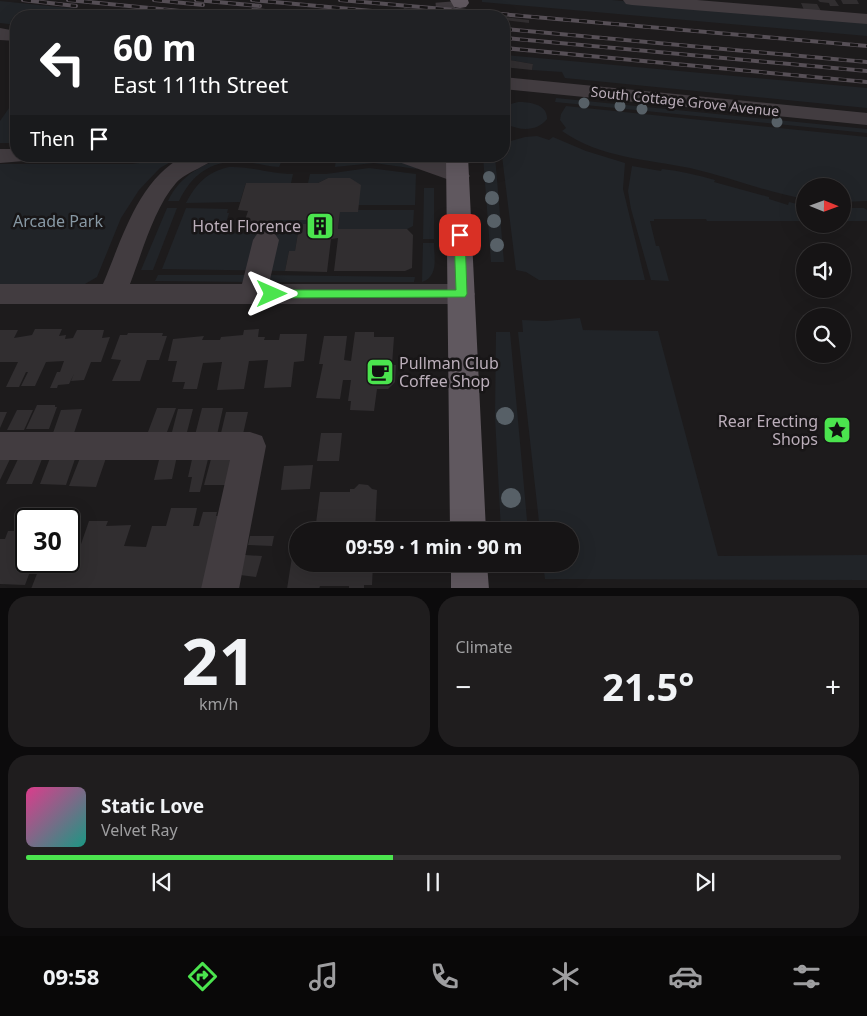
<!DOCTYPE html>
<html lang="en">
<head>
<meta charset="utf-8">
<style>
	body { margin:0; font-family:"Noto Sans",sans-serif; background:#1f1d1e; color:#f1f3f6; height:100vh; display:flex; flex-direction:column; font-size:19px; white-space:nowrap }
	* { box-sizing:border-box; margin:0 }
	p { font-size:16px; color:#9e9ea0 }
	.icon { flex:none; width:28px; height:28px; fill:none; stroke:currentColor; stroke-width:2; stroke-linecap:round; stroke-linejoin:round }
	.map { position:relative; height:588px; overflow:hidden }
	.panel { display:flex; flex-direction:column; gap:8px; padding:8px; background:#0c0b0c; flex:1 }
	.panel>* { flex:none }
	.guide { position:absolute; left:10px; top:10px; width:500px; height:152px; border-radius:20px; box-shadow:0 5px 20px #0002,0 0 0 1px #353334; background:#202124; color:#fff; overflow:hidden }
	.needle { width:32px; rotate:91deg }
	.buttons { position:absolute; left:796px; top:178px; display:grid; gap:10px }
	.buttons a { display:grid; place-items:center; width:55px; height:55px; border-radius:50%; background:#161415; box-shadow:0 5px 20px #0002,0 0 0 1px #353334; font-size:25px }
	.speed { position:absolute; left:15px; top:508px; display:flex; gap:10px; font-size:25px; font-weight:700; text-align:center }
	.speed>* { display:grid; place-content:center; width:65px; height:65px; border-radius:50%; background:#161415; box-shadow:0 5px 20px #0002,0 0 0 1px #353334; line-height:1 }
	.speed .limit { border:2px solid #111; border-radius:8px; background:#fff; color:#111 }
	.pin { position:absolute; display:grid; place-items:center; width:42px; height:42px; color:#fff; margin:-21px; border-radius:10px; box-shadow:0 2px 8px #0006 }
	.me { position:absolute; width:55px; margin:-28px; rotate:90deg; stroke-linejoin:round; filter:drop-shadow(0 0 4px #0008) }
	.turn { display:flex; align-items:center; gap:18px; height:105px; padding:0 20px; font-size:22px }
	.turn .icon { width:65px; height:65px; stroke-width:2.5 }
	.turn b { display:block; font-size:35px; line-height:42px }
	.then { display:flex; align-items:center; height:48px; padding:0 20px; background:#0003; gap:10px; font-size:19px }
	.big { font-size:38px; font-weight:700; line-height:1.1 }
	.panel .card { flex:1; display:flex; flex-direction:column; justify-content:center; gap:8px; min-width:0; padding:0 18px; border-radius:20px; background:#1f1d1e }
	.panel .dial { align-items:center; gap:0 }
	.dial b { font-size:65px; line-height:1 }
	.song { display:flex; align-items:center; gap:15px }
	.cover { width:60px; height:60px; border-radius:8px; background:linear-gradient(135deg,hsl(330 70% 55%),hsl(170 70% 35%)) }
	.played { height:5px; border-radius:2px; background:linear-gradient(90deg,#4be44e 45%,#353334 45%) }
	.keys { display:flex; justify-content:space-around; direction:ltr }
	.heat { display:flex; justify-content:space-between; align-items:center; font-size:28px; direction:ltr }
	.panel .tiles { flex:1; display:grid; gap:8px; grid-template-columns:1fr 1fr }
	.card:last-child { grid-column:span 2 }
	.trip { position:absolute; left:289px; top:522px; width:290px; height:50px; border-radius:25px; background:#161415; box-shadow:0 5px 20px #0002,0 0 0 1px #353334; font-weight:700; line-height:50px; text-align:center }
	.dock { display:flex; height:80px; justify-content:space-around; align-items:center; background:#090808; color:#9e9ea0 }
	.dock .icon { width:35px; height:35px }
	.dock .active { color:#4be44e }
	.dock b { font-size:22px; color:#f1f3f6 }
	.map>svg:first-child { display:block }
</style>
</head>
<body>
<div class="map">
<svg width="867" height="589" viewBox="0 0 867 589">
	<rect width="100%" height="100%" fill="#1d1b1c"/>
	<path fill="#212428" d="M482 0H612L867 23V36L482 2Z
		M0 1 147 16H16V25L0 23Z
		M504 55 867 88V108L565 78 562 72 532 70 533 64 504 59Z
		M16 98V107L14 110 16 111V143H0V121Z
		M556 98 867 129V133L555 102Z
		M518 102C529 102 548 104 547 119 536 133 517 130 504 123V106Z
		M566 106 867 137V201L843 202 842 186H805V199C766 192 729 177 690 168 645 159 601 158 562 131L566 128 560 120 561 114Z
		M537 136 549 140 553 137 586 151 625 163 623 189 645 280H539L526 272 516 270 502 156H504V143L525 137Z
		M162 156H181L160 168 139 190 121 218 97 277 85 284H0V164H132L147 162Z
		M232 156H255L282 160 279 167C270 167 261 164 252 163 217 158 195 169 179 201H168C180 175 205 162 232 156Z
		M358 156C378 156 398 157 417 165V169L374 163 335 167 336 159Z
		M483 156H495L504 262H491Z
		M632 166 661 171 662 169C680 171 698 175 715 180L714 182 769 197V199L788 205 789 202 805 206V221H707L706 219H654V221H650L656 246H659L669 281 651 280 631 209 628 191Z
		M229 167C251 166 271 174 293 174L291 183H246L240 202 186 203C196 184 207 172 229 167Z
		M369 168 416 174 415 205H358L350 178H328L318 183H308L310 174H326Z
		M424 188H434V239H423Z
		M167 208H177L153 270H141Z
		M186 208 228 209 227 213H229L223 233 274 234 276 225H259L272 223 273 220H314V224H303L302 233H298L295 251H289L285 271 162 269Z
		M843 208H864L867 210V221H843Z
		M358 210H414L413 226 407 229H338L340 212Z
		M423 243H434C434 258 439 276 422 282Z
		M158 275H251L250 282 155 281Z
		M263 275 415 277 414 282H261Z
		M580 318 583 330 658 331 718 556 867 555V580L545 579 543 564H570V531H540L518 332H523L522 320 546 321Z
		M496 332H510L528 531H501L495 417Z"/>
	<path fill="#312e30" d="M818 0H835L839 6H830L829 3 820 2Z
		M841 0H857L859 4H843Z
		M801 3 817 4 821 11 804 10Z
		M404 8 428 10 427 14 402 12Z
		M504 17 529 20V23L504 20Z
		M504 59 533 64 532 70 504 67Z
		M328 178H350L361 185 358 212H340L338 229H407L413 235 412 268 405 271H334L338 238 331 239 327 272 285 271 289 251H295L298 233H302L303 224H314V220H273L272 223H244L248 211 238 210 246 183H318Z
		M35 329H62L59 336 66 335 65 339 73 338 77 330H104L102 338 110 337 101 362H91L84 380 71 381 74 374 69 384 58 385 57 388H50L57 372H60L64 361 46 362 35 386H21L28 372H26L19 387H6L18 362H0V330H18L14 338 32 335Z
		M259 329 258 337H265L264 340H279L280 334H307L304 361 294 362 291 387 264 388 268 360 249 361 244 389 217 390 222 362 203 363 197 389H183L185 382H172L177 361H168L173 339 204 336 202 340H220L221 337 243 335 244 330Z
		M355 332H374V337H394L392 365H396L395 382 388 389H377L374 411 350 410 351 401H348L351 380H343L340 399 316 398 323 364H319L324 336H347L344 360 351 361Z
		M128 333H163L162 336H167L159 360H147L140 381H112L121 360 111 359 120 335H127Z
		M37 405H55V407H57L49 429H26Z
		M157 408H176L167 432H148Z
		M202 408H223L217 435H195Z
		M82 409 74 433H53L61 410Z
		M178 409H193L187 432H172Z
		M17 410H33L24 430H7Z
		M0 412H7L0 428Z
		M226 412H248L243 434 221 433Z
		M321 433H342L339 461H317Z
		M193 455H209L200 492H189L192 477H188Z
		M160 456H177L172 479 154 480Z
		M50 458 75 459 66 485 40 484Z
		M80 458H106L96 487 69 486Z
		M0 459H10L0 480Z
		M18 459H42L32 484H6Z
		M211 459H232L226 485H204Z
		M313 465 310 489 281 490 284 466Z
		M359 484 368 485 372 489 377 490 375 531H315L320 492H350V489H354Z
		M171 508H197L193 526H199L203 512H217L216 516H223L211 589H31L42 561H69V546L80 547 89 521H108L106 526 131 525 124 546 146 547 152 526H166Z
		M18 521H26L21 538H26V561H34L25 585 0 584V539H5L8 531H14Z
		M250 536H274L272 546 248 545Z
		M294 544H298V564H373L372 585H364V589H349V586H320L319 589H287Z
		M245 555 262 556 256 577 240 575Z"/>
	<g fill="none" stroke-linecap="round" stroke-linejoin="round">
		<path stroke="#3d383c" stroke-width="19" stroke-dasharray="19 10" stroke-linecap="butt" d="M445 2 446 16"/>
		<path fill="#423c40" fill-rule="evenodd" d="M623 0H697L867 14V24L632 5 626 4Z
			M0 28 16 31V41L0 40Z
			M504 77 867 113V125L504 89Z
			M0 149H16V156H27L24 161 0 163Z
			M184 156H217C211 165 187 171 176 183 154 208 142 253 130 284H242L253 240 257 234 266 231 275 234 279 240 269 284H461L471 287 475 294 471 301 461 304H0V284H103C122 239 138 180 184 156Z
			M393 156H429L466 171 470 176 466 181 458 183 396 161Z
			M0 432H250L262 436 266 446 239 589H201L230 460H0Z"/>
		<path fill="#60585f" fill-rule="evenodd" d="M450 0H468L469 3 466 7 460 8 454 7Z
			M446 156H468L486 531H450Z
			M451 564H487L489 589H451Z"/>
		<defs>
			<path id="rail" d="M23 0 76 6
				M68 0 231 16
				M154 0 203 5
				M196 0 260 6
				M252 0 427 16
				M340 0 867 46
				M253 10 323 16
				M224 11 261 15
				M504 29 867 62
				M504 38 867 71
				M504 48 867 82"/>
		</defs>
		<use href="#rail" stroke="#564f56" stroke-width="4"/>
		<use href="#rail" stroke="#181617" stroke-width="2.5" stroke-dasharray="8" stroke-linecap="butt"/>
	</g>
	<g fill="#576067">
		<circle cx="584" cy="103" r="5.5"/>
		<circle cx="620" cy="106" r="5.5"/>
		<circle cx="642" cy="109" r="5.5"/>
		<circle cx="777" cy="122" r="5.5"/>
		<circle cx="489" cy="177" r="6"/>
		<circle cx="492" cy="198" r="7"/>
		<circle cx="494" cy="221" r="7"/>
		<circle cx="497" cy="245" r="7"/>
		<circle cx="505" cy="416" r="9"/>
		<circle cx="511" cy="498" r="10"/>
	</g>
	<path fill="#4be44e" stroke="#319433" d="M460 232 465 235 467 294 465 297 272 298 266 294 272 290H456L454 235Z"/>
	<defs>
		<symbol id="building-square" viewBox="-11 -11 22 22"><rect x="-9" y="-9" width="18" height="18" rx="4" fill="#4be44e" stroke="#181617"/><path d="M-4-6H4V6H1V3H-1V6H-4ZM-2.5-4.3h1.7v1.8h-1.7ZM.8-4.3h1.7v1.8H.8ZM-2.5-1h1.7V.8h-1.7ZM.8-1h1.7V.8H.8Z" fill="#111"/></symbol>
		<symbol id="cafe-square" viewBox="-11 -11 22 22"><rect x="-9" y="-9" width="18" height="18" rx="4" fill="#4be44e" stroke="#181617"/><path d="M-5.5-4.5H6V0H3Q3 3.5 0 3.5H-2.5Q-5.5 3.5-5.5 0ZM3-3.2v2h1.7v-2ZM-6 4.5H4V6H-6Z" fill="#111"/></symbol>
		<symbol id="sight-square" viewBox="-11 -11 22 22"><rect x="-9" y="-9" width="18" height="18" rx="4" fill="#4be44e" stroke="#181617"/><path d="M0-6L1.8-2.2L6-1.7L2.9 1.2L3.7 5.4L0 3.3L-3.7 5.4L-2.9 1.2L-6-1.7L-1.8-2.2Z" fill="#111"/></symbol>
	</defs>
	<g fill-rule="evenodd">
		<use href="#building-square" x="304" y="210" width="32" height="32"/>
		<use href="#cafe-square" x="364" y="356" width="32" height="32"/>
		<use href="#sight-square" x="821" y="414" width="32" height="32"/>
	</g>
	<g text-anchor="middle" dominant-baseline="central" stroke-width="5" stroke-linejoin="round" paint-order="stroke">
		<g font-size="14" fill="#bbaeba" stroke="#181617">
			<text transform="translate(685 101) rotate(6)">South Cottage Grove Avenue</text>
		</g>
		<g font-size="16" fill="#8798a4" stroke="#181617">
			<text x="58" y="221">Arcade Park</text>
		</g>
		<g font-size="16" fill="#bbaeba" stroke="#181617" text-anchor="end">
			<text x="301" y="226">Hotel Florence</text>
			<text x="399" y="363" text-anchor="start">Pullman Club<tspan x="399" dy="18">Coffee Shop</tspan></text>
			<text x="818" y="421">Rear Erecting<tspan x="818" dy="18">Shops</tspan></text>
		</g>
	</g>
</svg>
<div class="buttons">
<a><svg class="needle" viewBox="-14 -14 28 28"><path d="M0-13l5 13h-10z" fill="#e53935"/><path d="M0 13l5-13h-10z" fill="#9e9ea0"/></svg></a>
<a><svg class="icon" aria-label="sound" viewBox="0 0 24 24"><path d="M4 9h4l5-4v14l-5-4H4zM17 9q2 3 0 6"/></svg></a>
<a><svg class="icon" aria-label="search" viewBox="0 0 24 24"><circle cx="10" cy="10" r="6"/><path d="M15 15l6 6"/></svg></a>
</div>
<div class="speed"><div class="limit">30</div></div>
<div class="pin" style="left:460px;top:235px;background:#d93025"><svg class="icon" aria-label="arrive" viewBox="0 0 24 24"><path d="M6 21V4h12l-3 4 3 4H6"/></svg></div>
<svg class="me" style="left:272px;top:294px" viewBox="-20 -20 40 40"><path d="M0-17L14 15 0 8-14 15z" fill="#4be44e" stroke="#fff" stroke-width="4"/></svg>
<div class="trip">09:59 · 1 min · 90 m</div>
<div class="guide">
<div class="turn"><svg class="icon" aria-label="left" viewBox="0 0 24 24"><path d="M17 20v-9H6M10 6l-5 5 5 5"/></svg><div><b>60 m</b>East 111th Street</div></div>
<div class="then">Then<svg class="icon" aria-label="arrive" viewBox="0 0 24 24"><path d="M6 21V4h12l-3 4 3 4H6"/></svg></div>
</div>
</div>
<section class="panel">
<div class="tiles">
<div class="card dial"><b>21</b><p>km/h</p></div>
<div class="card"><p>Climate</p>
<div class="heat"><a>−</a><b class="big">21.5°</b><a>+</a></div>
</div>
<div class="card">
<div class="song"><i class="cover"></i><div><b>Static Love</b><p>Velvet Ray</p></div></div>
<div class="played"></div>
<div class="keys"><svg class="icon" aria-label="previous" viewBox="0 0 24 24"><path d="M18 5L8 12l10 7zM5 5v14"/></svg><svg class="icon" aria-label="pause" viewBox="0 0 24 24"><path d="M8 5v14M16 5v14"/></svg><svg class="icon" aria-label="next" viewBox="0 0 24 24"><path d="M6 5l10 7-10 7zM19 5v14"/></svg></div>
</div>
</div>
</section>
<nav class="dock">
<b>09:58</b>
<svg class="icon active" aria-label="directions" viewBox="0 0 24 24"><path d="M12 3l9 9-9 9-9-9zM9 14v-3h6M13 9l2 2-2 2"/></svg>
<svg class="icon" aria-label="music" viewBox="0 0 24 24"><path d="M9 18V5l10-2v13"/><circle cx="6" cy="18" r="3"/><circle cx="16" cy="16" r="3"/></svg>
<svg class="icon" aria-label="phone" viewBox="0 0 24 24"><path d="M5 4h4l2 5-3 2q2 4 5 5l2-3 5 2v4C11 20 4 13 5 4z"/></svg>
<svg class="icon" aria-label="climate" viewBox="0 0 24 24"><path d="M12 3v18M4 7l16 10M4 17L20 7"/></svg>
<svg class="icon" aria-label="car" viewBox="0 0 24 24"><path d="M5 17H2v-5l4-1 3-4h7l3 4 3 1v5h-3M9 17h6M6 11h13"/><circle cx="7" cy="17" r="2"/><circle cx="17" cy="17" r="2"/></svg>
<svg class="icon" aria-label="filters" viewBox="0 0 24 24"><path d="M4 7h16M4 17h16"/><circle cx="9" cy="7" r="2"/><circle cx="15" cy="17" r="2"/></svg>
</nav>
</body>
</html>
